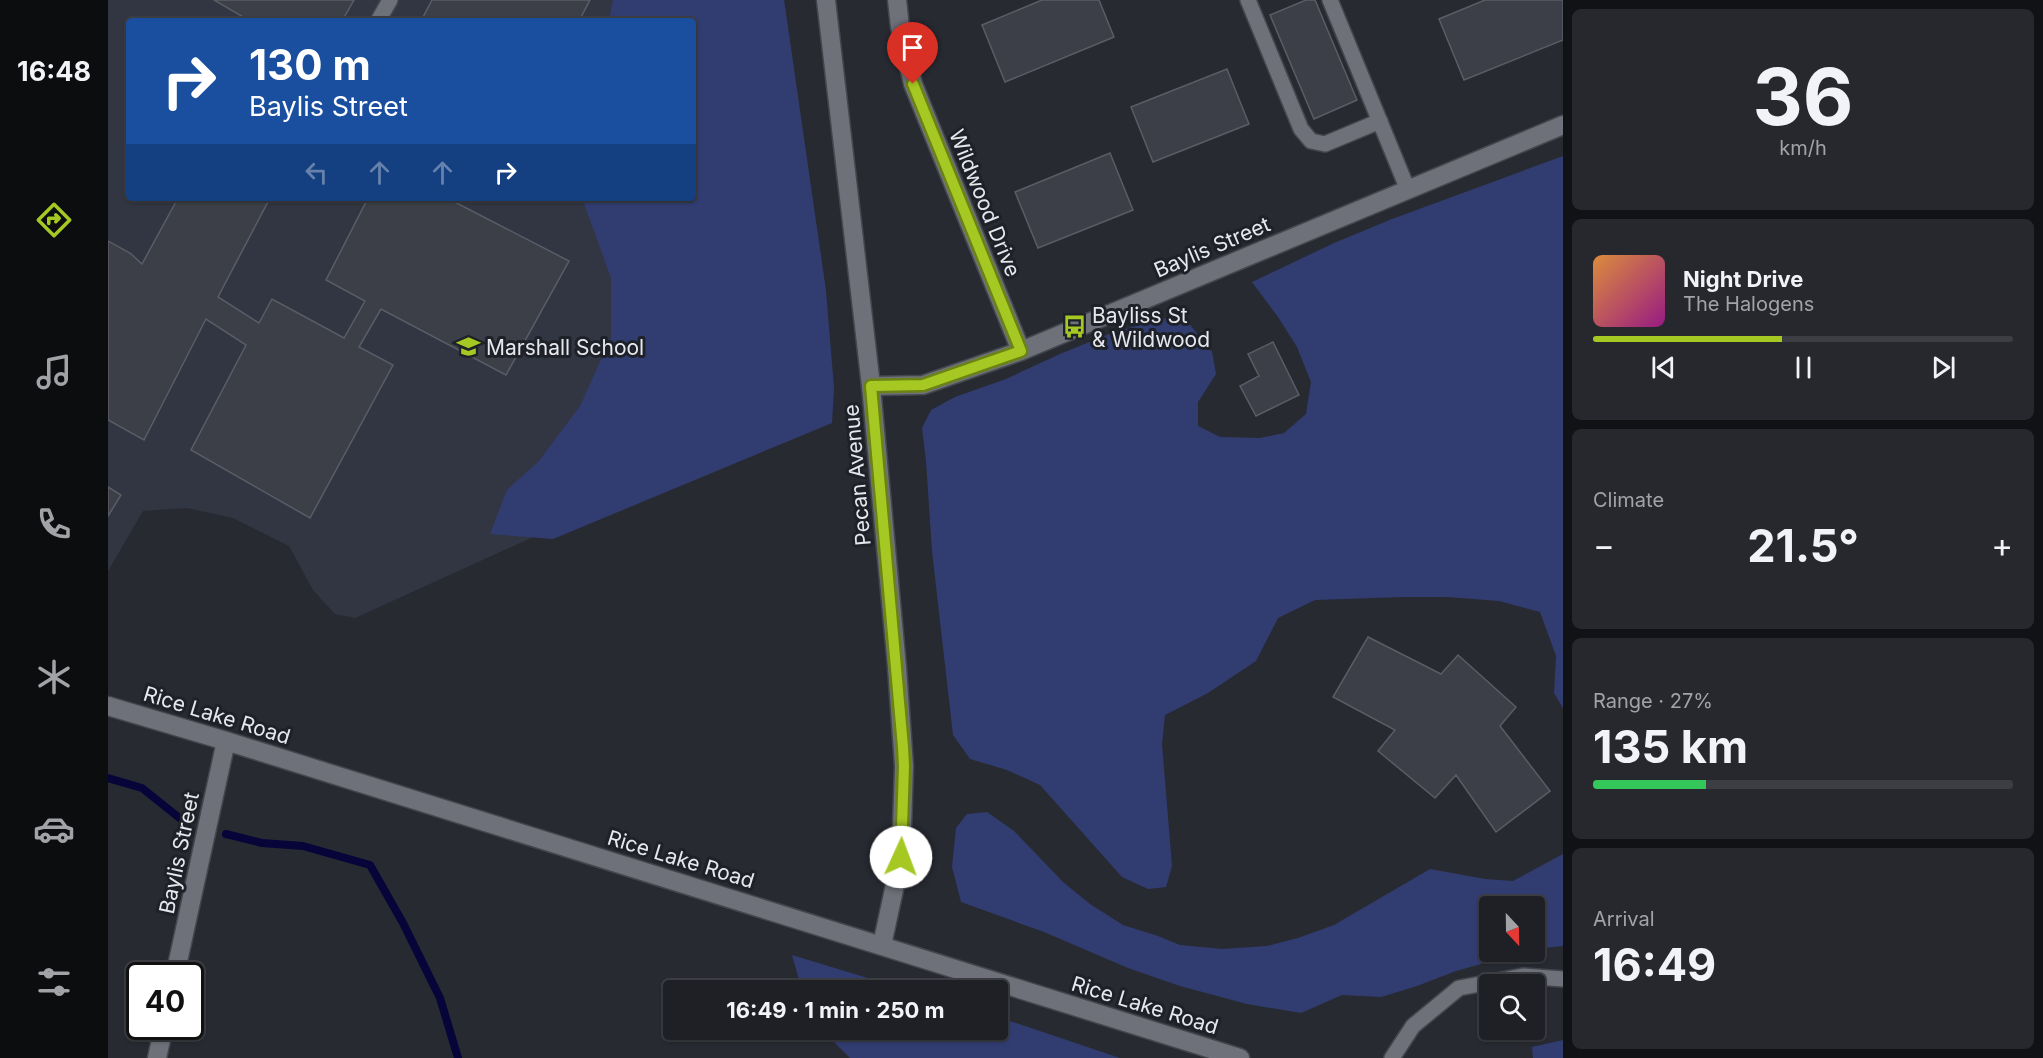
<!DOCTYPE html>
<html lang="en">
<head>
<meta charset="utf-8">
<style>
	body { margin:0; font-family:Inter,sans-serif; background:#26282e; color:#f1f3f6; height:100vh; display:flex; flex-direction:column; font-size:22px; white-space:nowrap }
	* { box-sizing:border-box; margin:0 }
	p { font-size:20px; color:#a1a3a7 }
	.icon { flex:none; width:33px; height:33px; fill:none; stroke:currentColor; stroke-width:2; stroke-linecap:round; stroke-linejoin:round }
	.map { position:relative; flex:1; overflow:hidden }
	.details { display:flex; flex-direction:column; gap:9px; padding:9px; background:#101215; width:480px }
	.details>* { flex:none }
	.top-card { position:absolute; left:18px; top:18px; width:570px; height:183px; border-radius:6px; box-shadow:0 2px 4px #0004,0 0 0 2px #3c3e43; background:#1a4fa0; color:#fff; overflow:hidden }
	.needle { width:39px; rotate:158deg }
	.tools { position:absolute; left:1371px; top:896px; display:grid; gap:12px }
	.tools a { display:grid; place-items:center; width:66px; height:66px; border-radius:6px; background:#1e2026; box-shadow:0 2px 4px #0004,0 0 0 2px #3c3e43; font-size:30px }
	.speed { position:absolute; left:18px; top:962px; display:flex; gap:12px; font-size:30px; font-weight:700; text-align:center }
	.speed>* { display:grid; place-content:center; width:78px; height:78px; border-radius:50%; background:#1e2026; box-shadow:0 2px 4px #0004,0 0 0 2px #3c3e43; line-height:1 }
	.speed .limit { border:3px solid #111; border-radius:9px; background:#fff; color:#111 }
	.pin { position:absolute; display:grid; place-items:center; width:51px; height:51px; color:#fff; margin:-62px -26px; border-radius:50% 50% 50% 0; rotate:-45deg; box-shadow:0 0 6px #0007 }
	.pin .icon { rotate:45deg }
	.me { position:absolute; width:66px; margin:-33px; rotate:2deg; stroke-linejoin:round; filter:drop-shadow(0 0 4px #0008) }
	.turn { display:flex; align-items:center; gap:21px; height:126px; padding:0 24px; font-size:27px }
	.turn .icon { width:78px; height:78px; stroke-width:2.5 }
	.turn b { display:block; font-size:42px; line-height:51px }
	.lanes { display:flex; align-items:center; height:57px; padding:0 24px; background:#0003; justify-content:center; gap:30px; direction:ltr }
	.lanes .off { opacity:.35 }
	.big { font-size:45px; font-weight:700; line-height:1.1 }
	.details .card { flex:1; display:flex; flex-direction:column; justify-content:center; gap:9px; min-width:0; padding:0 21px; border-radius:9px; background:#26282e }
	.details .dial { align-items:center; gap:0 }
	.dial b { font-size:78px; line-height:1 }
	.song { display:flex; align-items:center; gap:18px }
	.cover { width:72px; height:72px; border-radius:9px; background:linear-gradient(135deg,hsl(30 70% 55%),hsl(310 70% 35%)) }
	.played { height:6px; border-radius:3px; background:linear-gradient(90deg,#a5c822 45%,#3c3e43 45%) }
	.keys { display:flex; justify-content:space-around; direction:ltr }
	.heat { display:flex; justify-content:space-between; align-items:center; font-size:33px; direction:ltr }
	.charge { height:9px; border-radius:4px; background:linear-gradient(90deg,#34c759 27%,#3c3e43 0) }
	.trip { position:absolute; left:555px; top:980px; width:345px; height:60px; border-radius:6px; background:#1e2026; box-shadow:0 2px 4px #0004,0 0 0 2px #3c3e43; font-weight:700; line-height:60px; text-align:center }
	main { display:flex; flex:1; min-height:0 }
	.tabs { display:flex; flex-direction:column; width:108px; justify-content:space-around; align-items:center; background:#0c0d0f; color:#a1a3a7 }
	.tabs .icon { width:42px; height:42px }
	.tabs .selected { color:#a5c822 }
	.tabs b { font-size:27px; color:#f1f3f6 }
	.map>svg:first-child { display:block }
</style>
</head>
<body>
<main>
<nav class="tabs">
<b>16:48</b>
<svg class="icon selected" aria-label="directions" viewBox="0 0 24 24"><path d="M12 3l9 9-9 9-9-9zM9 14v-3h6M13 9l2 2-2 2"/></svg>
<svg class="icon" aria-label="music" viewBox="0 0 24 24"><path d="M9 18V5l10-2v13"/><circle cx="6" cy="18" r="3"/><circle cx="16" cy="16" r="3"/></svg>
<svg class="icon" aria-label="phone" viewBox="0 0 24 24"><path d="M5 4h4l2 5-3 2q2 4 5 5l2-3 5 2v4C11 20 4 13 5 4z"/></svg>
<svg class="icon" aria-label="climate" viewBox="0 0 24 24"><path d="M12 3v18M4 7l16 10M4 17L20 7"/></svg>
<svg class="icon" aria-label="car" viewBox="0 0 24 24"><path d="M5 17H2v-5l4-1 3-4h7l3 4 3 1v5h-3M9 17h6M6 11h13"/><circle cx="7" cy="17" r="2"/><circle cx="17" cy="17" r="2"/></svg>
<svg class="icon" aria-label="filters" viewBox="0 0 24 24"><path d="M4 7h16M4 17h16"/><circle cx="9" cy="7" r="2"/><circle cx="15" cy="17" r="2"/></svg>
</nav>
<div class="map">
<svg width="1455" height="1058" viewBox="0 0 1455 1058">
	<rect width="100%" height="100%" fill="#282a32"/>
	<path fill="#323642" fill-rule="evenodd" d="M0 0H676L718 291 720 403 247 618 227 614 205 590 181 546 125 518 79 508 35 511 0 571ZM21 21H585V198H21Z"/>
	<path fill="#313d71" d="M505 0H676L718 291 726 388 724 423 445 539 382 534 399 490 431 461 472 406 503 338V278L474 198H585V21H501Z
		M1455 156V708L1446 693 1448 656 1432 612 1391 601 1339 597H1295L1207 600 1170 618 1148 661 1100 693 1057 715 1054 744 1064 866 1058 887 1040 889 1014 877 932 785 899 770 862 759 845 735 824 551 818 461 814 428 823 410 847 397 898 379 952 354 1006 332 1057 318 1079 321 1104 352 1108 374 1090 402V426L1112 437 1152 438 1176 433 1198 414 1203 382 1189 347 1170 317 1144 282 1226 243 1284 219Z
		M879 812 906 831 955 882 982 904 1015 925 1050 936 1072 945 1114 949 1159 946 1190 938 1226 925 1322 869 1377 879 1405 881 1455 854V946L1427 949 1426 906H1382V951H1419L1348 971 1309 986 1273 997 1234 995 1193 1013 1139 1004 1072 986 1020 968 936 932 853 902 844 867 848 828 859 814Z
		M684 955 799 990H694Z
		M890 1017 1012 1058H742L713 1029H890Z
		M1455 1040V1058H1425L1424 1047Z"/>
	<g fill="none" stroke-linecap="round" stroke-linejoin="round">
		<path stroke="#060438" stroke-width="8" d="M0 778 34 788 79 824
			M118 834 154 843 195 846 262 865 295 923 332 998 350 1058"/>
	</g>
	<path fill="#3c3f47" stroke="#5a5d66" stroke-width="1.5" d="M106 0H246L234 21H142Z
		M324 0H482L471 21H313Z
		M934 0H991L1006 37 897 82 874 25Z
		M1198 0H1207L1249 100 1206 119 1162 15Z
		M1377 0H1455V40L1356 80 1331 19Z
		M1119 69 1141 124 1045 162 1023 107Z
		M1002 153 1025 210 930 248 907 192Z
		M70 198H162L110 297 151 323 164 299 236 338 257 301 218 280 260 198H339L461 261 398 375 273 309 251 347 285 365 202 518 83 450 138 345 98 319 36 440 0 420V241L22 253 34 264Z
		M1165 342 1191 395 1148 416 1132 386 1151 376 1140 354Z
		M0 487 13 495 0 516Z
		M1260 637 1333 674 1350 655 1408 707 1392 726 1442 791 1388 832 1348 775 1327 798 1270 751 1287 730 1225 697Z"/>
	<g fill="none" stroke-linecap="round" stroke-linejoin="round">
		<defs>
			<path id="lane" d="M1140 0 1193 129 1203 141 1217 144 1272 121
				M1222 0 1300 190
				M270 21 282 0
				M1284 1058 1305 1026 1351 988 1415 976 1455 979"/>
			<path id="street" d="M789 0 792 27 805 84 913 351
				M763 386 815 385 913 351 1455 125
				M67 975 118 741
				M49 1058 56 1026"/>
			<path id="secondary" d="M718 0 763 386 789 667 796 766 793 857 774 945
				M0 706 118 741 1132 1058"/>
		</defs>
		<use href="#lane" stroke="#44464d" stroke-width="18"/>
		<use href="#street" stroke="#44464d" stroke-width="21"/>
		<use href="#secondary" stroke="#44464d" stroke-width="21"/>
		<use href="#lane" stroke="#6e717a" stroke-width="15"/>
		<use href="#street" stroke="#6e717a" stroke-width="18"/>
		<use href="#secondary" stroke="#6e717a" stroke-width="18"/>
	</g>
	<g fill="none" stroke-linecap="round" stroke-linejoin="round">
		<defs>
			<path id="route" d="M793 857 796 766 795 747 763 386 815 385 913 351 805 84"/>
		</defs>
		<use href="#route" stroke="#6b8216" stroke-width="15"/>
		<use href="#route" stroke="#a5c822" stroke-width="10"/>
	</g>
	<defs>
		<symbol id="bus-bare" viewBox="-9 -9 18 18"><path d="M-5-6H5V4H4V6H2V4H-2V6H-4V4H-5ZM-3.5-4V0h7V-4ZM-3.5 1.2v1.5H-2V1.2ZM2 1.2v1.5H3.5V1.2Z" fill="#a5c822" stroke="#1e2128" stroke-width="2.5" paint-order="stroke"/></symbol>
		<symbol id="school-bare" viewBox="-9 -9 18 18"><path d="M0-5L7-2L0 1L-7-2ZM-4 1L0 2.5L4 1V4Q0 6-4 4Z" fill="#a5c822" stroke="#1e2128" stroke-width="2.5" paint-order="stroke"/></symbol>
	</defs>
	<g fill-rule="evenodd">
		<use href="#bus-bare" x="950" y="310" width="33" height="33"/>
		<use href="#school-bare" x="344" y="330" width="33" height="33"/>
	</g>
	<g text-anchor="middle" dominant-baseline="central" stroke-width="6" stroke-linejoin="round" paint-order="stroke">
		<g font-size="21" fill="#e6e8ed" stroke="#1e2128">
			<text transform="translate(877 203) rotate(68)">Wildwood Drive</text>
			<text transform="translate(1104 247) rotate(-23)">Baylis Street</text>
			<text transform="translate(749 475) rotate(-95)">Pecan Avenue</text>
			<text transform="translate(109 715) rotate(17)">Rice Lake Road</text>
			<text transform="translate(71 853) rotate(-78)">Baylis Street</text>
			<text transform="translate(573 859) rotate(17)">Rice Lake Road</text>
			<text transform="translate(1037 1005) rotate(17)">Rice Lake Road</text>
		</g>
		<g font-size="21" fill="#e6e8ed" stroke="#1e2128" text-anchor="start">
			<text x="984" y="315">Bayliss St<tspan x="984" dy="24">&amp; Wildwood</tspan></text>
			<text x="378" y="347">Marshall School</text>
		</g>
	</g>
</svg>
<div class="tools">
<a><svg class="needle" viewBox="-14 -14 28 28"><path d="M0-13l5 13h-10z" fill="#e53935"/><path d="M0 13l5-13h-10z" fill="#a1a3a7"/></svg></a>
<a><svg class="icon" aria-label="search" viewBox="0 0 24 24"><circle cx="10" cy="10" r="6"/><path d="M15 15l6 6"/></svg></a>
</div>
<div class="speed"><div class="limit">40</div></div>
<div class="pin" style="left:805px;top:84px;background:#d93025"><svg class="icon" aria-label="arrive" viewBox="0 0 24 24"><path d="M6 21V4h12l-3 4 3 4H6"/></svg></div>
<svg class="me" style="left:793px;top:857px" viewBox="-20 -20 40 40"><circle r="19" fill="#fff"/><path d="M0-13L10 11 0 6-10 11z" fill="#a5c822"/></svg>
<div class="trip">16:49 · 1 min · 250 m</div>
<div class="top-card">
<div class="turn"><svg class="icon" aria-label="right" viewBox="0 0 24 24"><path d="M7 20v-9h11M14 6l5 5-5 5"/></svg><div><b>130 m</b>Baylis Street</div></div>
<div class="lanes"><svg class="icon off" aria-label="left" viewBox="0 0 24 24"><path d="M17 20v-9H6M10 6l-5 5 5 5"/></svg><svg class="icon off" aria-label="ahead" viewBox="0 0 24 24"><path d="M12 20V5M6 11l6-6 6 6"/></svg><svg class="icon off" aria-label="ahead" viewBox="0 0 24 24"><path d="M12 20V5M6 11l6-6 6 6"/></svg><svg class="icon" aria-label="right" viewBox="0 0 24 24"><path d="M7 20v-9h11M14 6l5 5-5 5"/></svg></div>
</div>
</div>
<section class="details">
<div class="card dial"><b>36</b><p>km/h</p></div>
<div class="card">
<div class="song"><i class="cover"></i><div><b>Night Drive</b><p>The Halogens</p></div></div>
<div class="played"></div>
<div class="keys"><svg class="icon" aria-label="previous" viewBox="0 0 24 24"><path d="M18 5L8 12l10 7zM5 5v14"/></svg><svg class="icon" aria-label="pause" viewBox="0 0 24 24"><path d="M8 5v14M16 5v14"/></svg><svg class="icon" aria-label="next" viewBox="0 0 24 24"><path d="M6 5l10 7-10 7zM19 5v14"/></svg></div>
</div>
<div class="card"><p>Climate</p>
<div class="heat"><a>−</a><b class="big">21.5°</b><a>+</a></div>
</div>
<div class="card"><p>Range · 27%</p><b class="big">135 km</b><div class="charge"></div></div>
<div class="card"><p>Arrival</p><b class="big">16:49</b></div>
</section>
</main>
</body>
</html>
